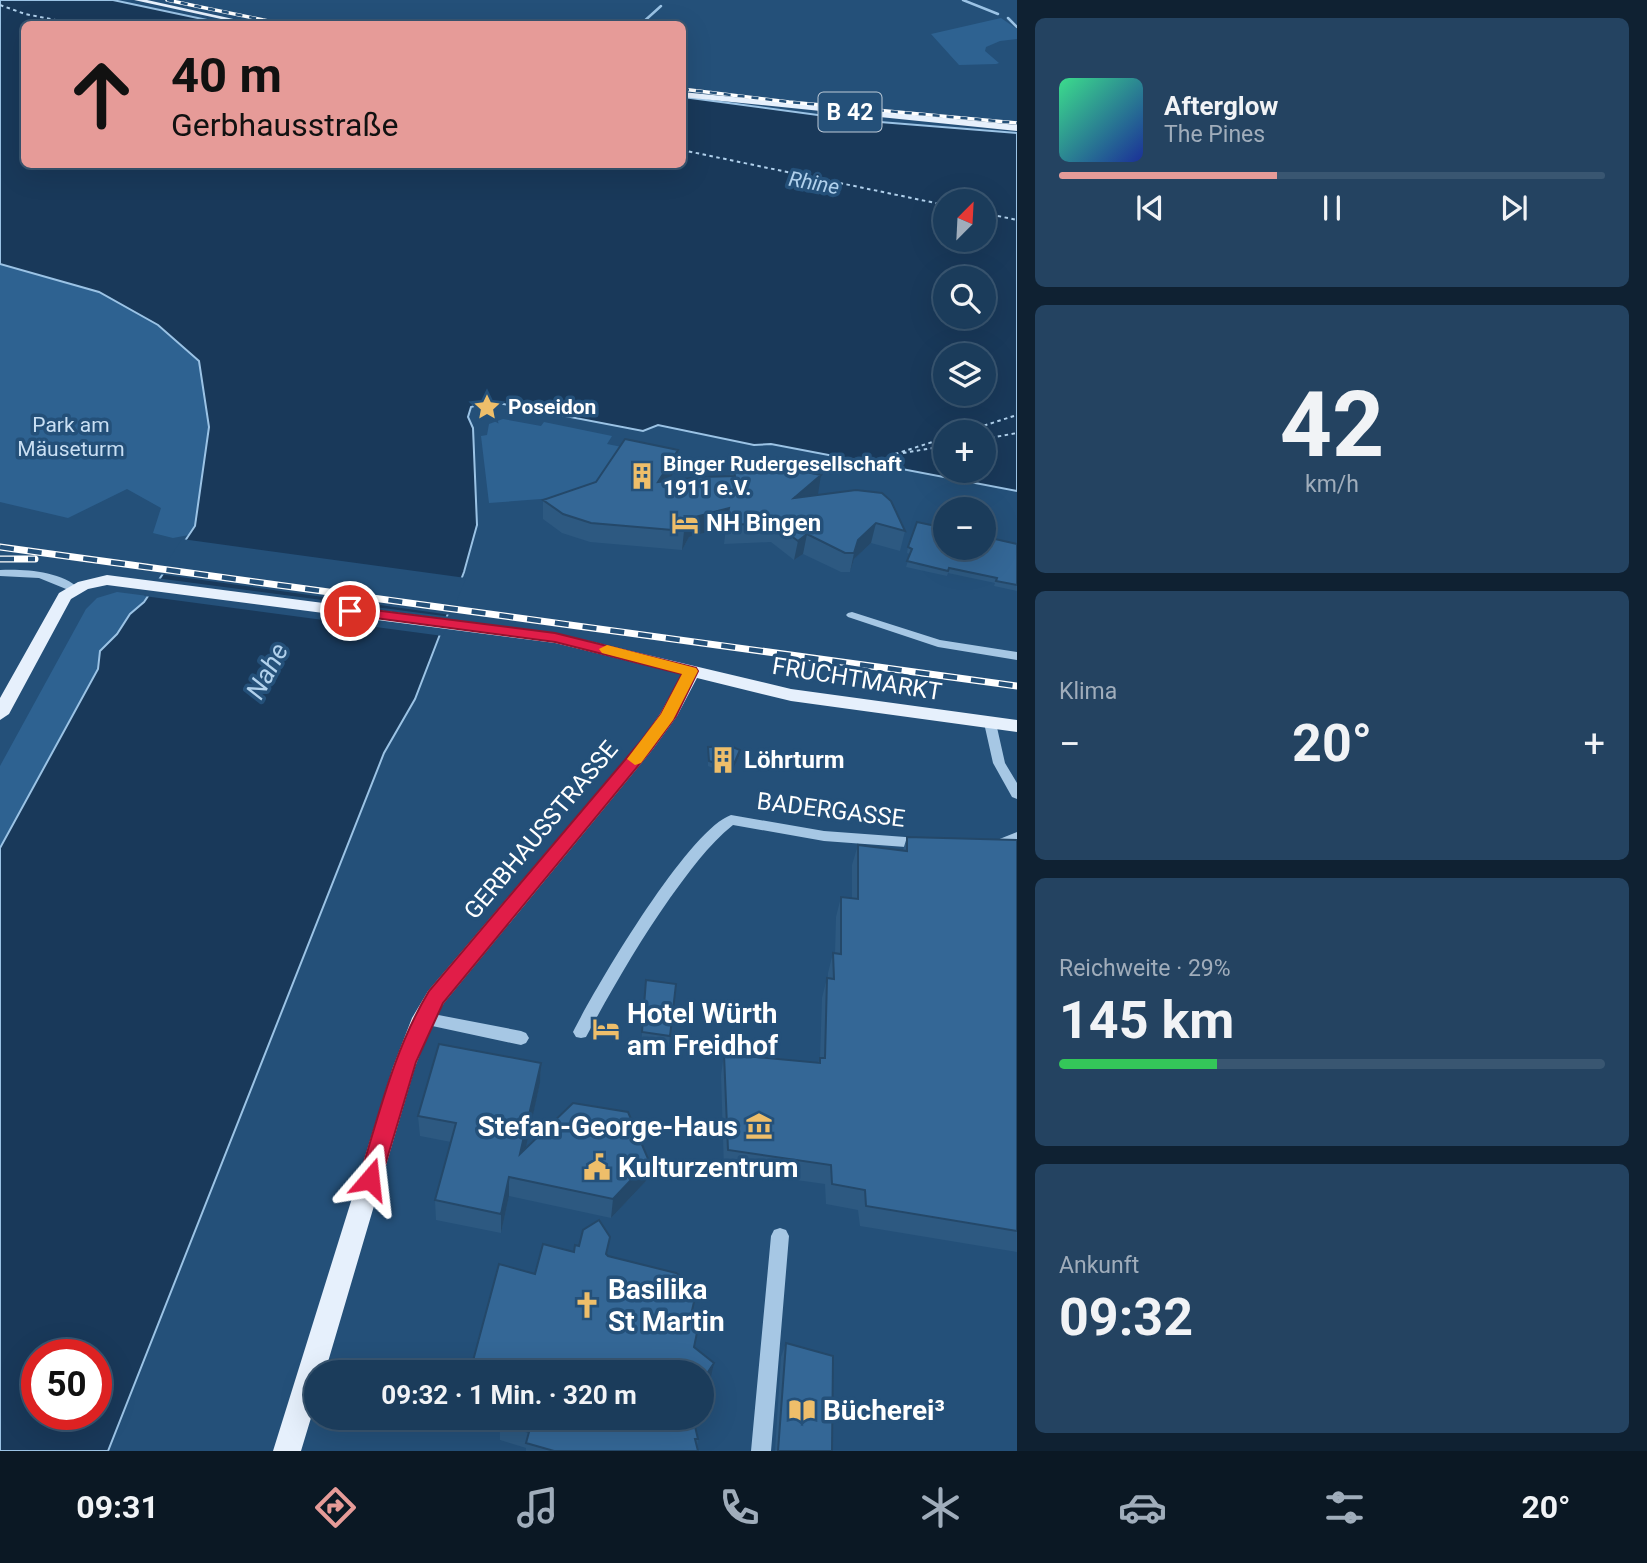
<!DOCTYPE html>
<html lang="de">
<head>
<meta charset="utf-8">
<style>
	body { margin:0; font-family:Roboto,sans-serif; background:#244361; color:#f1f3f6; height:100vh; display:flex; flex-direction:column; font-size:26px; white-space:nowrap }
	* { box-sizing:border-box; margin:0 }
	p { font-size:23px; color:#a0adbb }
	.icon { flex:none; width:38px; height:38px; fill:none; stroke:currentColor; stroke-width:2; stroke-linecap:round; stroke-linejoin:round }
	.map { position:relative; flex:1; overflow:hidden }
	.details { display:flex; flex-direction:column; gap:18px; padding:18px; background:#0f2132; width:630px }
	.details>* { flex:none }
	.banner { position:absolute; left:21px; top:21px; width:665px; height:147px; border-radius:10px; box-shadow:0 7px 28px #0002,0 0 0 2px #395671; background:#e69b98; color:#111; overflow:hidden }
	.needle { width:46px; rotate:24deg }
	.buttons { position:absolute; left:933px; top:189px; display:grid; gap:14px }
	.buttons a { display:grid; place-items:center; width:63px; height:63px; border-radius:50%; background:#1b3c5b; box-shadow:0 7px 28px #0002,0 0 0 2px #395671; font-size:35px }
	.speed { position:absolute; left:21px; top:1339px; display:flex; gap:14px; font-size:35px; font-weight:700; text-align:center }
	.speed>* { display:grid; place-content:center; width:91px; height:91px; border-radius:50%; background:#1b3c5b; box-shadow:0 7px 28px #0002,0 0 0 2px #395671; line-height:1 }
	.speed .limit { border:10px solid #d22; background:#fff; color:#111 }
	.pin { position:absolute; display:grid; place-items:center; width:60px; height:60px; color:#fff; margin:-30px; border:4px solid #fff; border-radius:50%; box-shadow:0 2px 7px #0007 }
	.me { position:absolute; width:77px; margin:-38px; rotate:17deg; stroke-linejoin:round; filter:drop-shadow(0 0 5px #0008) }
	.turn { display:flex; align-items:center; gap:24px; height:147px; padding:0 35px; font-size:32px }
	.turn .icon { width:91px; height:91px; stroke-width:2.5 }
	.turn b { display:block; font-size:49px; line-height:60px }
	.big { font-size:52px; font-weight:700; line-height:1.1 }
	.details .tile { flex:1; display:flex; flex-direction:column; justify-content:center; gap:10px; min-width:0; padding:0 24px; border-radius:10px; background:#244361 }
	.details .dial { align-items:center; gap:0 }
	.dial b { font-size:91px; line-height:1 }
	.song { display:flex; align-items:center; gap:21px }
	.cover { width:84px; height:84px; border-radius:10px; background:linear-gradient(135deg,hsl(150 70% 55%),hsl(230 70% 35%)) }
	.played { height:7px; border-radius:4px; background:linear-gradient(90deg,#e69b98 40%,#395671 40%) }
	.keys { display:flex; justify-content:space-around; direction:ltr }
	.heat { display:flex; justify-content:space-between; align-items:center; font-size:38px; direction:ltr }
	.charge { height:10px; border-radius:5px; background:linear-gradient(90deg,#34c759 29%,#395671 0) }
	.trip { position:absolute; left:304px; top:1360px; width:410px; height:70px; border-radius:35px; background:#1b3c5b; box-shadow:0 7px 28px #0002,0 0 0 2px #395671; font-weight:700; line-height:70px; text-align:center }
	.tabs { display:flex; height:112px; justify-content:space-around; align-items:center; background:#0b1824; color:#a0adbb }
	.tabs .icon { width:49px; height:49px }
	.tabs .active { color:#e69b98 }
	.tabs b { font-size:32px; color:#f1f3f6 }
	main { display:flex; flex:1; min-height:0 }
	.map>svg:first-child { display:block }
</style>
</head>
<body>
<main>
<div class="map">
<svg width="1017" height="1451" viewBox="0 0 1017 1451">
	<rect width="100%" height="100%" fill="#245079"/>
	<path fill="#2e6291" d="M1001 18 1017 29V39L1000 41 986 47 985 51 999 63 996 64 959 65 931 34Z
		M0 264 99 292 158 325 199 361 209 427 195 526 189 535 173 538 153 533 161 508 127 489 68 518 0 502Z
		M503 419 541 426 544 422 612 436 607 444 627 448 593 495 489 503 481 436 487 435 489 424Z
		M117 592 148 596 101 651 98 668 0 848V766L86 609 97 598Z"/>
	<path fill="#19395a" stroke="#9bc3e5" stroke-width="2" fill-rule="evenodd" d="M0 0H113L226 24H24V164H682L683 97 855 120 1017 133V491L771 444 754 445 658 425 643 431 498 403 487 402 471 407 468 417 473 428 477 525 464 572 415 699 384 753 108 1451H0V848L98 669 100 651 117 634 130 614 144 602 195 526 209 427 199 361 158 325 99 292 0 264ZM945 201H984V240H945ZM945 278H984V317H945ZM945 355H984V394H945ZM945 432H984V471H945ZM37 1354H96V1414H37Z"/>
	<path fill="#245079" d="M182 539 466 578 451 615 159 574Z
		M156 578 451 617 443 636 144 596Z"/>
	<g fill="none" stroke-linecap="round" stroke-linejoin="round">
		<path stroke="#9bc3e5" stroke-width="2.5" d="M963 0 998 14
			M1008 18 1017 27
			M641 24 661 6"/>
		<path stroke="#b1d1ec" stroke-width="2" stroke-dasharray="3.5 3.5" stroke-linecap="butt" d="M0 5 25 14 76 24
			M682 150 945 205
			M984 213 1017 220
			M964 432 1017 415
			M984 439 1017 433
			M903 453 945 446
			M895 454 945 438"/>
		<path fill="#a6c7e4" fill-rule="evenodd" d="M0 570C26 569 60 571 80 589L75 592 71 591 39 578 0 576Z
			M852 612 940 640 1017 652V660L938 647 848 617 846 615 848 613Z
			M990 719 996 723 1005 763 1017 783V799L1012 797 993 763 984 723Z
			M731 815 824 831 919 838 924 840 926 843 924 846 919 848 824 841 733 825C708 845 689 872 670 898 639 942 612 989 586 1037L581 1038 576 1037 573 1032C595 988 688 830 731 815Z
			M1017 832V843L997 851 992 850 990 846 992 842Z
			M423 1012 521 1031 526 1033 529 1038 526 1043 521 1045 423 1024 418 1022 415 1018 418 1014Z
			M780 1228 786 1230 789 1236 771 1451H751L771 1236 774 1230Z"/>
		<path fill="#e6f0fc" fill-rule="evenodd" d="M134 0H147L256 24H244Z
			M682 92 1017 125V131L682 97Z
			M107 575 555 633 791 689 1017 720V732L791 701 697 678 677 716 653 749 444 1003 433 1021 415 1067 325 1372H317V1398L301 1451H273L393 1067 412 1018 428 991 641 741 660 714 682 674 555 643 107 585 88 589 71 599 9 714 0 720V698L59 593 78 582Z"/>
		<defs>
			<path id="rail-far1" d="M167 0 283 24
				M682 89 789 102 1017 123"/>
			<path id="rail" d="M0 547 1017 686
				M0 559H35"/>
		</defs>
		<use href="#rail-far1" stroke="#fff" stroke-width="3.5"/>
		<use href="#rail" stroke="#fff" stroke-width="7"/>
		<use href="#rail-far1" stroke="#245079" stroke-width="2.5" stroke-dasharray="7" stroke-linecap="butt"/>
		<use href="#rail" stroke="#245079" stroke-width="4.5" stroke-dasharray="14" stroke-linecap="butt"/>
	</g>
	<path fill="#2d5981" d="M678 450 676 469 668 481 730 476 732 459 818 494 816 495 905 531 900 551 871 543 854 559 850 572H841L803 554 794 560 771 542 724 544 726 527 689 537 682 550 590 542 562 533 543 519V500L596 482Z
		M986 537 1017 544V591L994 586 995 583 948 573 947 576 906 567 910 554 907 553 908 547Z
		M708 747 740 750 739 756 733 769 723 772 708 766Z
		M907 837 1017 840V1252L860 1226 858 1210 826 1204 825 1184 724 1170 721 1075 724 1054 818 1063 820 1058 822 998 827 978H828V973L833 953H835L836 917 841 897 852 899V865L858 845 903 850Z
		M646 980 676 984 668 1052 641 1047Z
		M541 1063 540 1083 525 1149 649 1161 646 1181 611 1218 509 1196 501 1233 436 1220 435 1200 451 1142 420 1136 418 1116Z
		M786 1343 832 1451H775L781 1357Z
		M482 1418H693L698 1439 697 1446 698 1451H526V1448L500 1440V1423Z"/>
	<path fill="#244869" d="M678 450 676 469 656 501 658 482Z
		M821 475 818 494 791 517 794 498Z
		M729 508 726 527 689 537 682 550 684 531 691 518Z
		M876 523 871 543 854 559 850 572 854 553 858 540Z
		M807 534 803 554 794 560 798 541Z
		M740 750 739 756 733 769 723 772 724 766Z
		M541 1063 540 1083 520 1174V1154Z
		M649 1161 646 1181 611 1218 613 1199Z
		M509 1177V1196L501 1233V1214Z
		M714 1363 710 1381 702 1393V1381Z"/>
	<path fill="#346796" stroke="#244869" stroke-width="2" d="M625 439 678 450 658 482 700 477 735 476 732 459 766 471H801L821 475 794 498 856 490 882 493 891 501 905 531 876 523 858 540 854 553H845L807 534 798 541 774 523 726 525 729 508 691 518 684 531 591 523 563 514 543 500 596 482Z
		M917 522 945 528V548H984V532H987L986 537 1017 544V585L996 581 997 578 949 568 948 571 907 561 912 549 908 547Z
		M730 746 740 750 734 764 724 766 709 761 708 747Z
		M907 837 1017 840V1231L866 1206 865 1190 832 1184 831 1165 728 1150 724 1054 820 1063V1058H825L827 978 834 979 833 953 841 954V897L858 899V845L907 851Z
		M646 980 676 984 670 1036 642 1032Z
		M439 1044 541 1063 520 1154 573 1103 628 1112 649 1161 613 1199 509 1177 501 1214 435 1200 456 1123 418 1116Z
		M599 1220 610 1237 606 1254 608 1256 676 1273 685 1279 680 1287 696 1293 691 1315 700 1318 694 1347 714 1363 702 1381V1372H470L499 1264 535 1274 543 1244 574 1252 575 1245 579 1246 583 1230Z
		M786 1343 833 1356 832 1451H778Z
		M501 1418H693L698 1439H695L698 1451H554L526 1443 529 1432 500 1423Z"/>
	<path fill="#e11d48" stroke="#92132f" stroke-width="2" d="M350 607 555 633 696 668 698 671 676 716 652 749 443 1003 416 1062 381 1179 378 1186 370 1189 362 1186 359 1179C379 1115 394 1049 429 991L641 741 661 714 682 674 555 642 345 614 342 611Z"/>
	<path fill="#f59e0b" d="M607 645 696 668 698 671 673 720 641 763 635 765 627 759 661 714 682 674 602 653 599 649Z"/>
	<defs>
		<symbol id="sight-bare" viewBox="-9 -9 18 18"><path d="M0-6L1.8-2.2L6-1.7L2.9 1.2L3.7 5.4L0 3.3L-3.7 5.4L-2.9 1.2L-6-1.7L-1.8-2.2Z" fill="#eebe6a" stroke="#245079" stroke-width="2.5" paint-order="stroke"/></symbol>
		<symbol id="building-bare" viewBox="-9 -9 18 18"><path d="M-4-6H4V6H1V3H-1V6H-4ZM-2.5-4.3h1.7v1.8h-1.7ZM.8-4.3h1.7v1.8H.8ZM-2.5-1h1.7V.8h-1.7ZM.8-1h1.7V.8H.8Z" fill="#eebe6a" stroke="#245079" stroke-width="2.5" paint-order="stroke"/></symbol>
		<symbol id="hotel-bare" viewBox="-9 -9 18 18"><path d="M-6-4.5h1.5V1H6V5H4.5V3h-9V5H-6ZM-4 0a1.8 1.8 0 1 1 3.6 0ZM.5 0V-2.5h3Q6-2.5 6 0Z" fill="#eebe6a" stroke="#245079" stroke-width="2.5" paint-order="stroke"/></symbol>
		<symbol id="museum-bare" viewBox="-9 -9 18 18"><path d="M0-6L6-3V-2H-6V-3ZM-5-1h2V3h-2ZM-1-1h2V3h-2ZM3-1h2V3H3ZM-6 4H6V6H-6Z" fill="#eebe6a" stroke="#245079" stroke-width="2.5" paint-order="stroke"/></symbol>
		<symbol id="civic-bare" viewBox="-9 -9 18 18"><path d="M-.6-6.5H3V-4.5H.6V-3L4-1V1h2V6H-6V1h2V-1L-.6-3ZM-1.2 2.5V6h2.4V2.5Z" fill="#eebe6a" stroke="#245079" stroke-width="2.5" paint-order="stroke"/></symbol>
		<symbol id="church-bare" viewBox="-9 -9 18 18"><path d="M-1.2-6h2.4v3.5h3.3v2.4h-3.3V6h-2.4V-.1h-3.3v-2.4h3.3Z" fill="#eebe6a" stroke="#245079" stroke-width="2.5" paint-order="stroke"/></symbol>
		<symbol id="library-bare" viewBox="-9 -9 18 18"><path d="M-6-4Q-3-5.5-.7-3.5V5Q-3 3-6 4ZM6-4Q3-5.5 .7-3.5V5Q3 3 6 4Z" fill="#eebe6a" stroke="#245079" stroke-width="2.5" paint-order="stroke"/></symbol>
	</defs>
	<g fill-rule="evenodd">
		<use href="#sight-bare" x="468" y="388" width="38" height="38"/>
		<use href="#building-bare" x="623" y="457" width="38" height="38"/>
		<use href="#hotel-bare" x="666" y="504" width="38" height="38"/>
		<use href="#building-bare" x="704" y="741" width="38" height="38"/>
		<use href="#hotel-bare" x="587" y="1010" width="38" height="38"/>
		<use href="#museum-bare" x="740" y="1107" width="38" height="38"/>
		<use href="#civic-bare" x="578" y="1148" width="38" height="38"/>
		<use href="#church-bare" x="568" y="1286" width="38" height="38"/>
		<use href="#library-bare" x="783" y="1391" width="38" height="38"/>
	</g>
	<g text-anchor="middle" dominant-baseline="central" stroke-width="7" stroke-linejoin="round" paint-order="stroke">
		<g font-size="21" font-style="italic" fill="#b1d1ec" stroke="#245079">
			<text transform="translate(814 183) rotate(10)">Rhine</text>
		</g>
		<g font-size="21" font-weight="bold" fill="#fff" stroke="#245079" text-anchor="start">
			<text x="508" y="407">Poseidon</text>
			<text x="663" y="464">Binger Rudergesellschaft<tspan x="663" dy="24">1911 e.V.</tspan></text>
		</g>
		<g font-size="21" fill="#c9dff3" stroke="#245079">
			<text x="71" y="425">Park am<tspan x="71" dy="24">Mäuseturm</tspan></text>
		</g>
		<rect fill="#245079" stroke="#bdcad7" stroke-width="2" x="818.5" y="92.5" width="63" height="39" rx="5"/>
		<g font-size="23" font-weight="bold" fill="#fff">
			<text x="850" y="112">B 42</text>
		</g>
		<g font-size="24" font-weight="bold" fill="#fff" stroke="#245079" text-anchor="start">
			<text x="706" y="523">NH Bingen</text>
			<text x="744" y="760">Löhrturm</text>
		</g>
		<g font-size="24" fill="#fff" stroke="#245079">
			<text transform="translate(857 679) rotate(9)">FRUCHTMARKT</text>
			<text transform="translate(831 810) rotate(7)">BADERGASSE</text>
			<text transform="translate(541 830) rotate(-50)">GERBHAUSSTRASSE</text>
		</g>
		<g font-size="26" font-style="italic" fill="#b1d1ec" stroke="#245079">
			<text transform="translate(267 671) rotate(-62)">Nahe</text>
		</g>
		<g font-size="28" font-weight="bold" fill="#fff" stroke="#245079" text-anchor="start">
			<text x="627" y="1013">Hotel Würth<tspan x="627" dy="32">am Freidhof</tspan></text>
			<text x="738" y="1126" text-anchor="end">Stefan-George-Haus</text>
			<text x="618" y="1167">Kulturzentrum</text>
			<text x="608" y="1289">Basilika<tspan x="608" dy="32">St Martin</tspan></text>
			<text x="823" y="1410">Bücherei³</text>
		</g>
	</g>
</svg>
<div class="buttons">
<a><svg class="needle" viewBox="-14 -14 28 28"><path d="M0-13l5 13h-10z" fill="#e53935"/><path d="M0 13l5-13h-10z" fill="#a0adbb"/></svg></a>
<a><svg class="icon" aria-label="search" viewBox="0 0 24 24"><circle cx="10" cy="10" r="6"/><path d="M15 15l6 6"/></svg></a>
<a><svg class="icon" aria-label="layers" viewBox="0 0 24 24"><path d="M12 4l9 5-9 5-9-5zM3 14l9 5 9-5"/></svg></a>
<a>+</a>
<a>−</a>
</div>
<div class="speed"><div class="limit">50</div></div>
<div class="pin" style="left:350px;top:611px;background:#d93025"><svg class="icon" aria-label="arrive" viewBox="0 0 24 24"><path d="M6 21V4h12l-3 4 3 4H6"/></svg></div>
<svg class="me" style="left:370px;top:1179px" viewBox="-20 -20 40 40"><path d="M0-17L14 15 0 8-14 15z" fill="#e11d48" stroke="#fff" stroke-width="4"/></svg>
<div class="trip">09:32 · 1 Min. · 320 m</div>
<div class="banner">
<div class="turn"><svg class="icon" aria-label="ahead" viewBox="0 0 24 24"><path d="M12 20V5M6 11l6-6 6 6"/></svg><div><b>40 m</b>Gerbhausstraße</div></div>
</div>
</div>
<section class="details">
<div class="tile">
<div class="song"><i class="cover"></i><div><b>Afterglow</b><p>The Pines</p></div></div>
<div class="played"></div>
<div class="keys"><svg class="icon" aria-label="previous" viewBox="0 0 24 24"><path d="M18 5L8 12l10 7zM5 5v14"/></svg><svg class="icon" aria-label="pause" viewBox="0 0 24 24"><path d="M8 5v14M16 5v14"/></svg><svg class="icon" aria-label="next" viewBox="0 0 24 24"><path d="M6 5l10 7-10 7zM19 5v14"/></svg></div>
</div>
<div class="tile dial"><b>42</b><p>km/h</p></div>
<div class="tile"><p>Klima</p>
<div class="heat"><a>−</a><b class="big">20°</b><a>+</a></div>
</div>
<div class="tile"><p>Reichweite · 29%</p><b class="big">145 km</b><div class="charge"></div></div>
<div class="tile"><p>Ankunft</p><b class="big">09:32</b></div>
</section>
</main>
<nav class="tabs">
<b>09:31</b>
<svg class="icon active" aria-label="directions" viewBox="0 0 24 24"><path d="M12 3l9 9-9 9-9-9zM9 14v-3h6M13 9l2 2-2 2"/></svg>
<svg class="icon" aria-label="music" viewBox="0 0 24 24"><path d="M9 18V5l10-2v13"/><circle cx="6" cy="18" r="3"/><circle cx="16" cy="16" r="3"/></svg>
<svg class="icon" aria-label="phone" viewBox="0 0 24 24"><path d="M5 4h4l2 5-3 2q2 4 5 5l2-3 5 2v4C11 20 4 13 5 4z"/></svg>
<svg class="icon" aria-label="climate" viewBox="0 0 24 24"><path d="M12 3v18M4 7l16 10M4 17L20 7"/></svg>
<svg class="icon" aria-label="car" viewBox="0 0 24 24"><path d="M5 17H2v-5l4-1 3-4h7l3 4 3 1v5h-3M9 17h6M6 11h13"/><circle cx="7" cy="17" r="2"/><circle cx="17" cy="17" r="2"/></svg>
<svg class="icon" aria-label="filters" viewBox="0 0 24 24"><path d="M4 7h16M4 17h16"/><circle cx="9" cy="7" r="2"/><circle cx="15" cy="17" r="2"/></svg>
<b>20°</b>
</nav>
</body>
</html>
